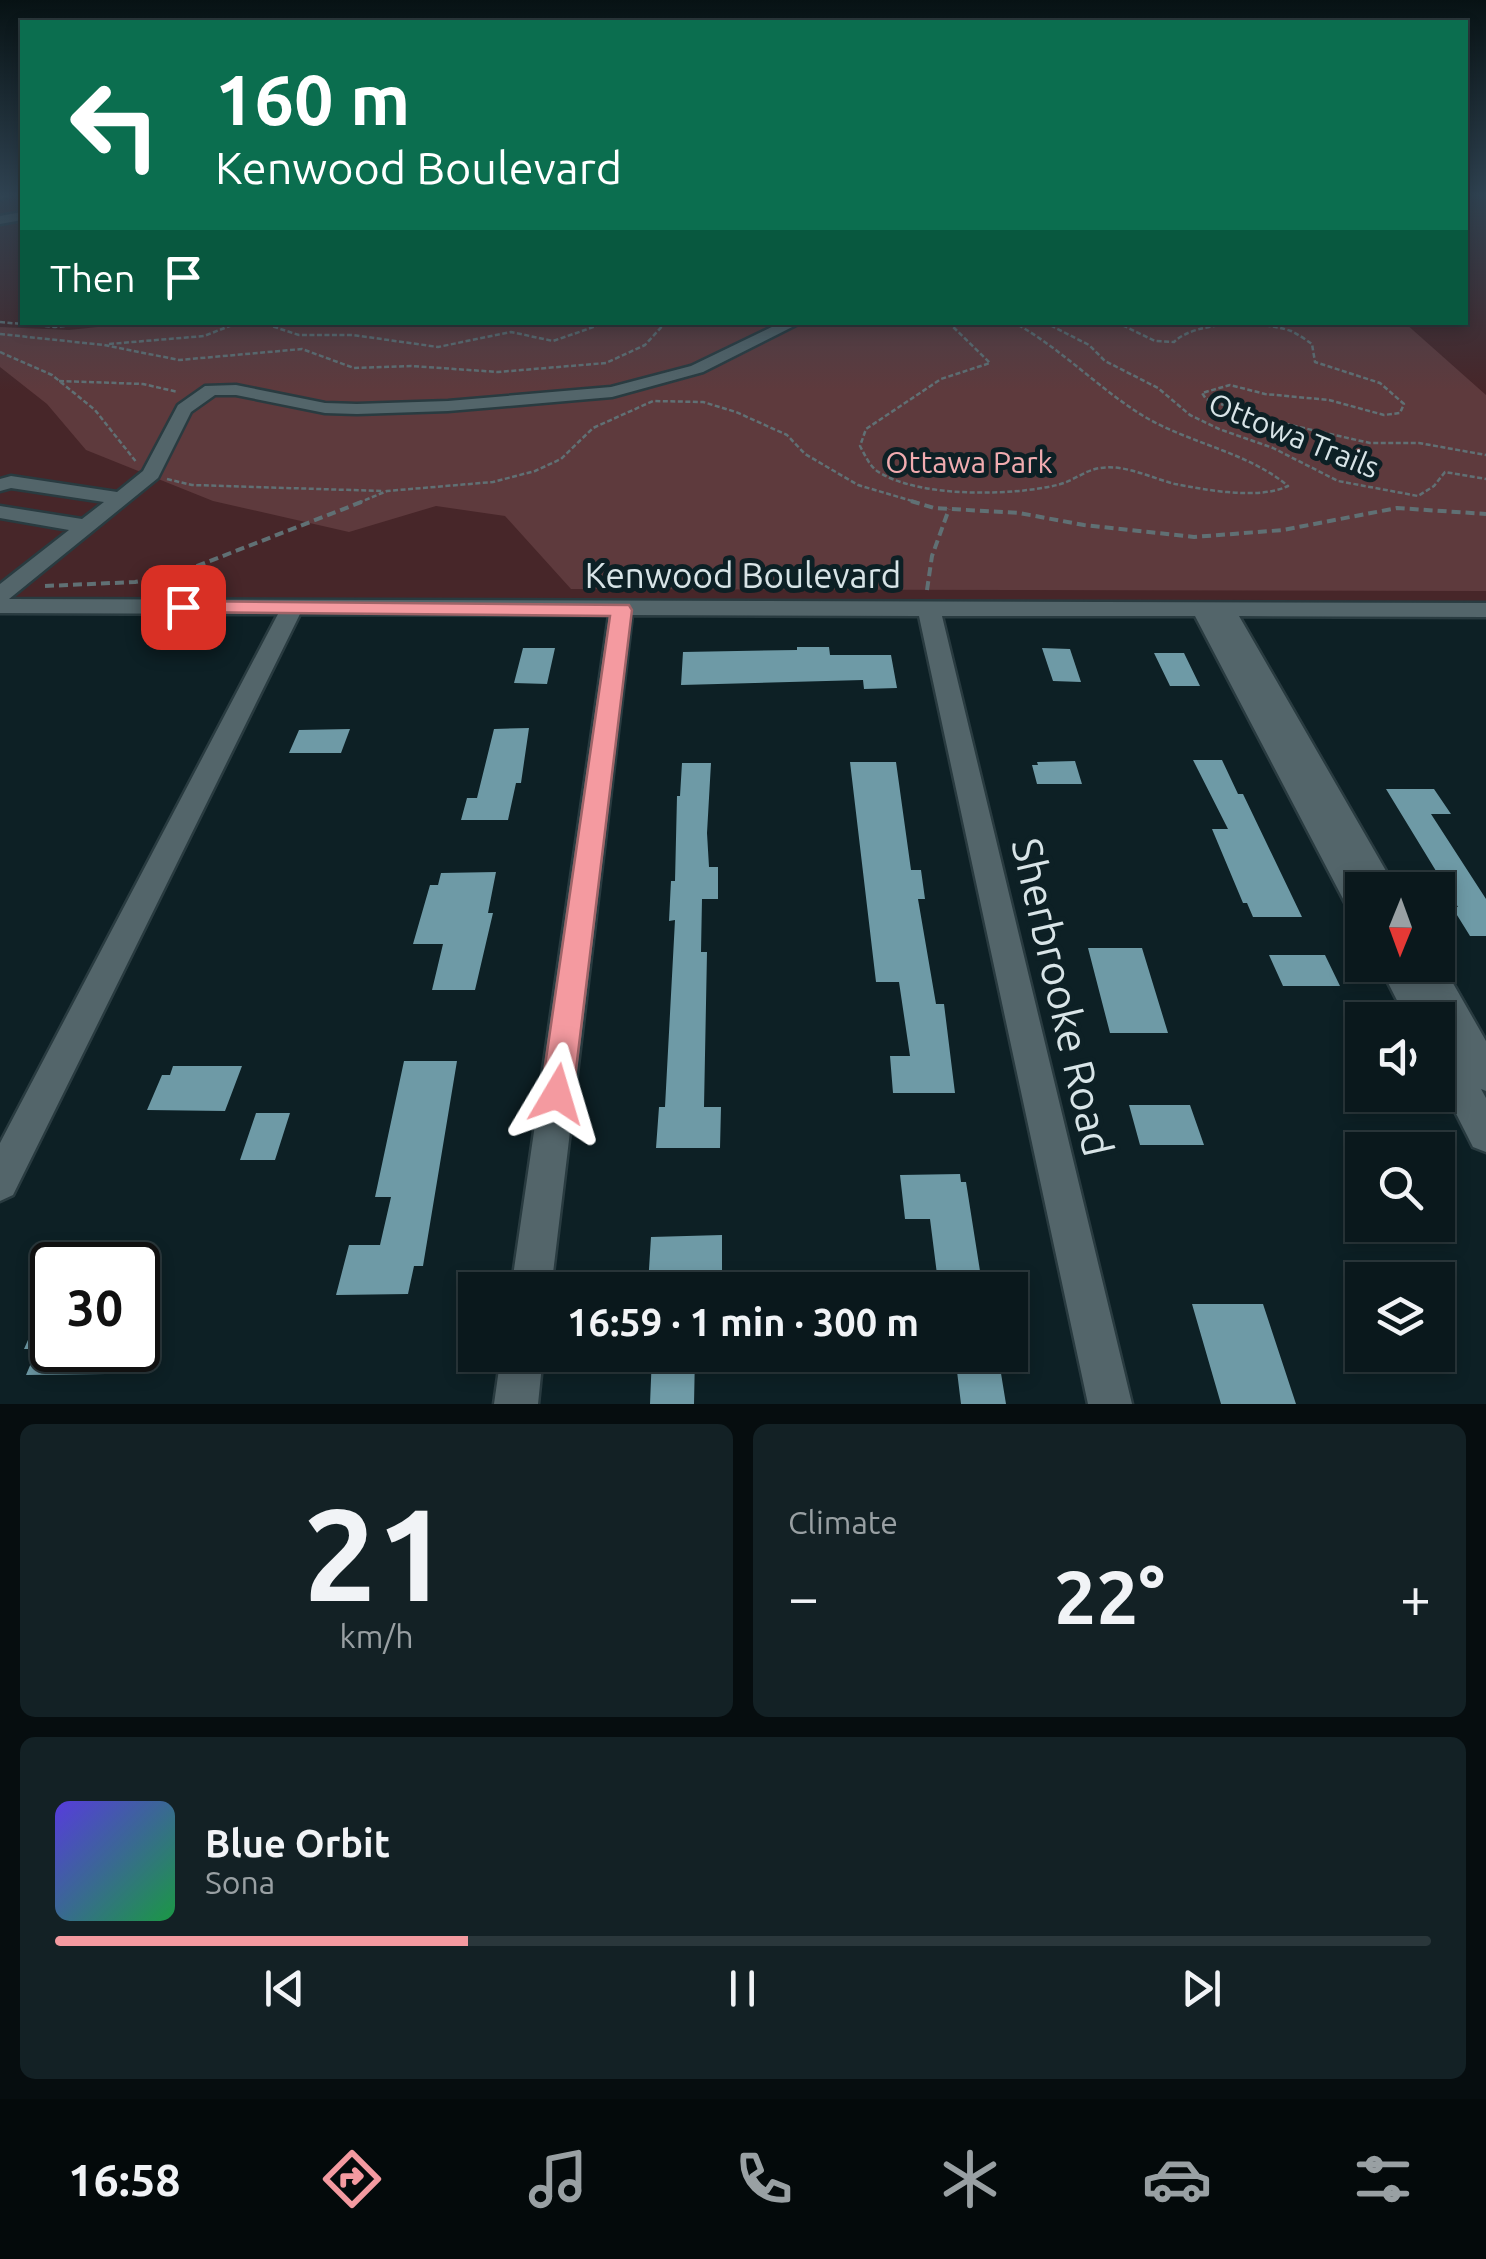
<!DOCTYPE html>
<html lang="en">
<head>
<meta charset="utf-8">
<style>
	body { margin:0; font-family:Ubuntu,sans-serif; background:#132125; color:#f1f3f6; height:100vh; display:flex; flex-direction:column; font-size:38px; white-space:nowrap }
	* { box-sizing:border-box; margin:0 }
	p { font-size:32px; color:#99a0a3 }
	.icon { flex:none; width:55px; height:55px; fill:none; stroke:currentColor; stroke-width:2; stroke-linecap:round; stroke-linejoin:round }
	.map { position:relative; height:1404px; overflow:hidden }
	.sheet { display:flex; flex-direction:column; gap:20px; padding:20px; background:#060d0f; flex:1 }
	.sheet>* { flex:none }
	.banner { position:absolute; left:20px; top:20px; width:1448px; height:305px; border-radius:0px; box-shadow:0 5px 15px #0003,0 0 0 2px #2a373b; background:#0b6e4f; color:#fff; overflow:hidden }
	.needle { width:65px; rotate:181deg }
	.controls { position:absolute; left:1345px; top:872px; display:grid; gap:20px }
	.controls a { display:grid; place-items:center; width:110px; height:110px; border-radius:0px; background:#0a181c; box-shadow:0 5px 15px #0003,0 0 0 2px #2a373b; font-size:50px }
	.speed { position:absolute; left:30px; top:1242px; display:flex; gap:20px; font-size:50px; font-weight:700; text-align:center }
	.speed>* { display:grid; place-content:center; width:130px; height:130px; border-radius:50%; background:#0a181c; box-shadow:0 5px 15px #0003,0 0 0 2px #2a373b; line-height:1 }
	.speed .limit { border:5px solid #111; border-radius:15px; background:#fff; color:#111 }
	.pin { position:absolute; display:grid; place-items:center; width:85px; height:85px; color:#fff; margin:-42px; border-radius:20px; box-shadow:0 5px 15px #0006 }
	.me { position:absolute; width:110px; margin:-55px; rotate:7deg; stroke-linejoin:round; filter:drop-shadow(0 0 8px #0008) }
	.turn { display:flex; align-items:center; gap:35px; height:210px; padding:0 30px; font-size:45px }
	.turn .icon { width:130px; height:130px; stroke-width:2.5 }
	.turn b { display:block; font-size:70px; line-height:85px }
	.then { display:flex; align-items:center; height:95px; padding:0 30px; background:#0003; gap:20px; font-size:38px }
	.big { font-size:75px; font-weight:600; line-height:1.1 }
	.sheet .tile { flex:1; display:flex; flex-direction:column; justify-content:center; gap:15px; min-width:0; padding:0 35px; border-radius:15px; background:#132125 }
	.sheet .dial { align-items:center; gap:0 }
	.dial b { font-size:130px; line-height:1 }
	.song { display:flex; align-items:center; gap:30px }
	.cover { width:120px; height:120px; border-radius:15px; background:linear-gradient(135deg,hsl(250 70% 55%),hsl(140 70% 35%)) }
	.played { height:10px; border-radius:5px; background:linear-gradient(90deg,#f49aa0 30%,#2a373b 30%) }
	.keys { display:flex; justify-content:space-around; direction:ltr }
	.heat { display:flex; justify-content:space-between; align-items:center; font-size:55px; direction:ltr }
	.sheet .tiles { flex:1; display:grid; gap:20px; grid-template-columns:1fr 1fr }
	.tile:last-child { grid-column:span 2 }
	.trip { position:absolute; left:458px; top:1272px; width:570px; height:100px; border-radius:0px; background:#0a181c; box-shadow:0 5px 15px #0003,0 0 0 2px #2a373b; font-weight:600; line-height:100px; text-align:center }
	.menu { display:flex; height:160px; justify-content:space-around; align-items:center; background:#040a0b; color:#99a0a3 }
	.menu .icon { width:70px; height:70px }
	.menu .on { color:#f49aa0 }
	.menu b { font-size:45px; color:#f1f3f6 }
	.map>svg:first-child { display:block }
</style>
</head>
<body>
<div class="map">
<svg width="1486" height="1404" viewBox="0 0 1486 1404">
	<rect width="100%" height="100%" fill="#0d2025"/>
	<path fill="#472629" d="M0 194H22V322H1465V194H1486V602L0 598Z"/>
	<path fill="#5e3a3d" d="M145 322 1405 323 1486 395V591L571 589 505 516 436 506 349 532 213 501 86 450 47 404 0 367V327L69 330Z"/>
	<path fill="#6e9aa6" d="M797 647H829L830 655H891L897 688 864 689 863 680 681 685 683 652 797 650Z
		M523 648H555L547 684 514 683Z
		M1042 648 1070 649 1081 682 1053 681Z
		M1154 653H1184L1200 686H1170Z
		M529 728 521 783H516L508 820H461L467 798H477L494 729Z
		M350 729 341 753H289L299 730Z
		M1193 760H1222L1238 794H1243L1302 917H1253L1247 903H1243L1212 829H1228Z
		M1075 761 1082 784H1037L1032 765H1038L1037 762Z
		M850 762H896L911 870H921L925 899H918L936 1004H944L955 1093H893L890 1056H910L899 982H876Z
		M682 763H711L707 833 709 867H718V899H702L701 952H707L704 1107H721L720 1148H656L659 1107H665L675 920 669 921 671 881H675L677 796H680Z
		M1386 789H1434L1451 814H1431L1486 899V936H1470L1452 907H1458Z
		M496 872 488 913H493L475 990H432L443 944H413L430 885H438L441 873Z
		M1088 948H1142L1168 1033H1110Z
		M1269 955H1325L1340 986H1283Z
		M404 1061H457L423 1266H414L408 1294 336 1295 349 1245H380L391 1197H375Z
		M173 1066H242L225 1111 147 1110 162 1075H170Z
		M1129 1105H1190L1204 1145H1140Z
		M256 1113H290L275 1160H240Z
		M960 1174 961 1182H966L983 1290H939L930 1219H905L900 1175Z
		M722 1235V1284L648 1285 651 1237Z
		M1192 1304H1263L1296 1404H1221Z
		M52 1314V1350H116L106 1374 26 1375 37 1349H24L35 1324H48Z
		M652 1355H695L694 1404H650Z
		M955 1355H998L1006 1404H961Z"/>
	<g fill="none" stroke-linecap="round" stroke-linejoin="round">
		<defs>
			<path id="minor" d="M0 194H15L0 199Z
				M22 212V220L0 224V216Z
				M782 322H802L703 372 612 397 448 411 357 414 325 413 236 395H215L191 412 158 478 9 599 1486 603V617L1239 616 1397 890H1362V918L1351 914 1195 616H942L1132 1404H1088L919 616 632 615 551 1290H511L609 615 300 614 13 1195 0 1201V1143L278 614 0 613V584L69 530 0 518V506L82 519 104 502 11 488 0 491V479L11 476 117 492 143 471 178 405 205 386 236 385 325 403 357 404 448 401 611 387 691 366Z
				M1438 957 1486 1041V1091L1481 1089 1486 1098V1152L1473 1147 1438 1078V1020H1407L1379 965H1438Z
				M501 1355H543L538 1404H494Z"/>
		</defs>
		<use href="#minor" stroke="#293b40" stroke-width="5"/>
		<path stroke="#607074" stroke-width="2.5" stroke-dasharray="5 2.5" stroke-linecap="butt" d="M0 322 55 327 105 322
			M259 322 299 335H353L438 347 511 332 553 341 608 322
			M948 322 990 363 941 379 866 429 860 446C865 455 869 465 877 471 917 498 1012 496 1057 485 1072 482 1085 470 1100 468 1125 464 1151 478 1175 484 1206 490 1259 500 1288 486 1245 450 1184 443 1137 412 1094 384 1059 347 1013 322
			M1044 322 1089 345 1105 361 1158 388 1190 415 1219 429 1273 448 1338 481 1418 496 1434 486 1445 472 1486 479
			M1116 322 1155 341 1174 342C1196 320 1263 321 1291 331 1298 334 1306 340 1312 344L1315 362 1380 383 1404 404 1400 413 1384 415 1329 400 1265 394 1230 385 1202 393 1206 399 1268 420 1370 443H1419L1486 455
			M0 334 104 345 179 360 302 349 354 368 411 366 498 372 606 363 645 345 666 322
			M109 344 204 336 240 322
			M0 352 52 375 95 410 137 463
			M59 381 143 384 178 392
			M167 479 192 485 382 491
			M358 503 387 491 493 482 535 471 561 459 593 428 653 401 703 402 736 412 787 435 805 454 858 485 919 503"/>
		<path stroke="#607074" stroke-width="4" stroke-dasharray="9 5" stroke-linecap="butt" d="M911 501 934 508 1019 513 1084 525 1194 537 1283 530 1397 508 1486 514
			M45 586 135 582 174 575 364 501
			M927 590 932 556 949 509"/>
		<use href="#minor" fill="#53656a" fill-rule="evenodd"/>
	</g>
	<linearGradient id="sky" x2="0" y2="1"><stop stop-color="#071214"/><stop offset="0.5" stop-color="#2f4251"/><stop offset="1" stop-color="#2f4251" stop-opacity="0"/></linearGradient>
	<rect width="1486" height="390" fill="url(#sky)"/>
	<path fill="#f49aa0" stroke="#9f6468" stroke-width="2.5" d="M183 601 629 605 632 610 573 1094 568 1105 557 1109 546 1105 541 1094 610 616 176 612 173 607 176 602Z"/>
	<g text-anchor="middle" dominant-baseline="central" stroke-width="10" stroke-linejoin="round" paint-order="stroke">
		<g font-size="30" fill="#d8e4e7" stroke="#0d2025">
			<text transform="translate(1294 435) rotate(22)">Ottowa Trails</text>
		</g>
		<g font-size="30" fill="#f1acb0" stroke="#0d2025">
			<text x="969" y="462">Ottawa Park</text>
		</g>
		<g font-size="35" fill="#d8e4e7" stroke="#0d2025">
			<text x="743" y="575">Kenwood Boulevard</text>
		</g>
		<g font-size="42" fill="#d8e4e7" stroke="#0d2025">
			<text transform="translate(1063 997) rotate(77)">Sherbrooke Road</text>
		</g>
	</g>
</svg>
<div class="controls">
<a><svg class="needle" viewBox="-14 -14 28 28"><path d="M0-13l5 13h-10z" fill="#e53935"/><path d="M0 13l5-13h-10z" fill="#99a0a3"/></svg></a>
<a><svg class="icon" aria-label="sound" viewBox="0 0 24 24"><path d="M4 9h4l5-4v14l-5-4H4zM17 9q2 3 0 6"/></svg></a>
<a><svg class="icon" aria-label="search" viewBox="0 0 24 24"><circle cx="10" cy="10" r="6"/><path d="M15 15l6 6"/></svg></a>
<a><svg class="icon" aria-label="layers" viewBox="0 0 24 24"><path d="M12 4l9 5-9 5-9-5zM3 14l9 5 9-5"/></svg></a>
</div>
<div class="speed"><div class="limit">30</div></div>
<div class="pin" style="left:183px;top:607px;background:#d93025"><svg class="icon" aria-label="arrive" viewBox="0 0 24 24"><path d="M6 21V4h12l-3 4 3 4H6"/></svg></div>
<svg class="me" style="left:557px;top:1094px" viewBox="-20 -20 40 40"><path d="M0-17L14 15 0 8-14 15z" fill="#f49aa0" stroke="#fff" stroke-width="4"/></svg>
<div class="trip">16:59 · 1 min · 300 m</div>
<div class="banner">
<div class="turn"><svg class="icon" aria-label="left" viewBox="0 0 24 24"><path d="M17 20v-9H6M10 6l-5 5 5 5"/></svg><div><b>160 m</b>Kenwood Boulevard</div></div>
<div class="then">Then<svg class="icon" aria-label="arrive" viewBox="0 0 24 24"><path d="M6 21V4h12l-3 4 3 4H6"/></svg></div>
</div>
</div>
<section class="sheet">
<div class="tiles">
<div class="tile dial"><b>21</b><p>km/h</p></div>
<div class="tile"><p>Climate</p>
<div class="heat"><a>−</a><b class="big">22°</b><a>+</a></div>
</div>
<div class="tile">
<div class="song"><i class="cover"></i><div><b>Blue Orbit</b><p>Sona</p></div></div>
<div class="played"></div>
<div class="keys"><svg class="icon" aria-label="previous" viewBox="0 0 24 24"><path d="M18 5L8 12l10 7zM5 5v14"/></svg><svg class="icon" aria-label="pause" viewBox="0 0 24 24"><path d="M8 5v14M16 5v14"/></svg><svg class="icon" aria-label="next" viewBox="0 0 24 24"><path d="M6 5l10 7-10 7zM19 5v14"/></svg></div>
</div>
</div>
</section>
<nav class="menu">
<b>16:58</b>
<svg class="icon on" aria-label="directions" viewBox="0 0 24 24"><path d="M12 3l9 9-9 9-9-9zM9 14v-3h6M13 9l2 2-2 2"/></svg>
<svg class="icon" aria-label="music" viewBox="0 0 24 24"><path d="M9 18V5l10-2v13"/><circle cx="6" cy="18" r="3"/><circle cx="16" cy="16" r="3"/></svg>
<svg class="icon" aria-label="phone" viewBox="0 0 24 24"><path d="M5 4h4l2 5-3 2q2 4 5 5l2-3 5 2v4C11 20 4 13 5 4z"/></svg>
<svg class="icon" aria-label="climate" viewBox="0 0 24 24"><path d="M12 3v18M4 7l16 10M4 17L20 7"/></svg>
<svg class="icon" aria-label="car" viewBox="0 0 24 24"><path d="M5 17H2v-5l4-1 3-4h7l3 4 3 1v5h-3M9 17h6M6 11h13"/><circle cx="7" cy="17" r="2"/><circle cx="17" cy="17" r="2"/></svg>
<svg class="icon" aria-label="filters" viewBox="0 0 24 24"><path d="M4 7h16M4 17h16"/><circle cx="9" cy="7" r="2"/><circle cx="15" cy="17" r="2"/></svg>
</nav>
</body>
</html>
